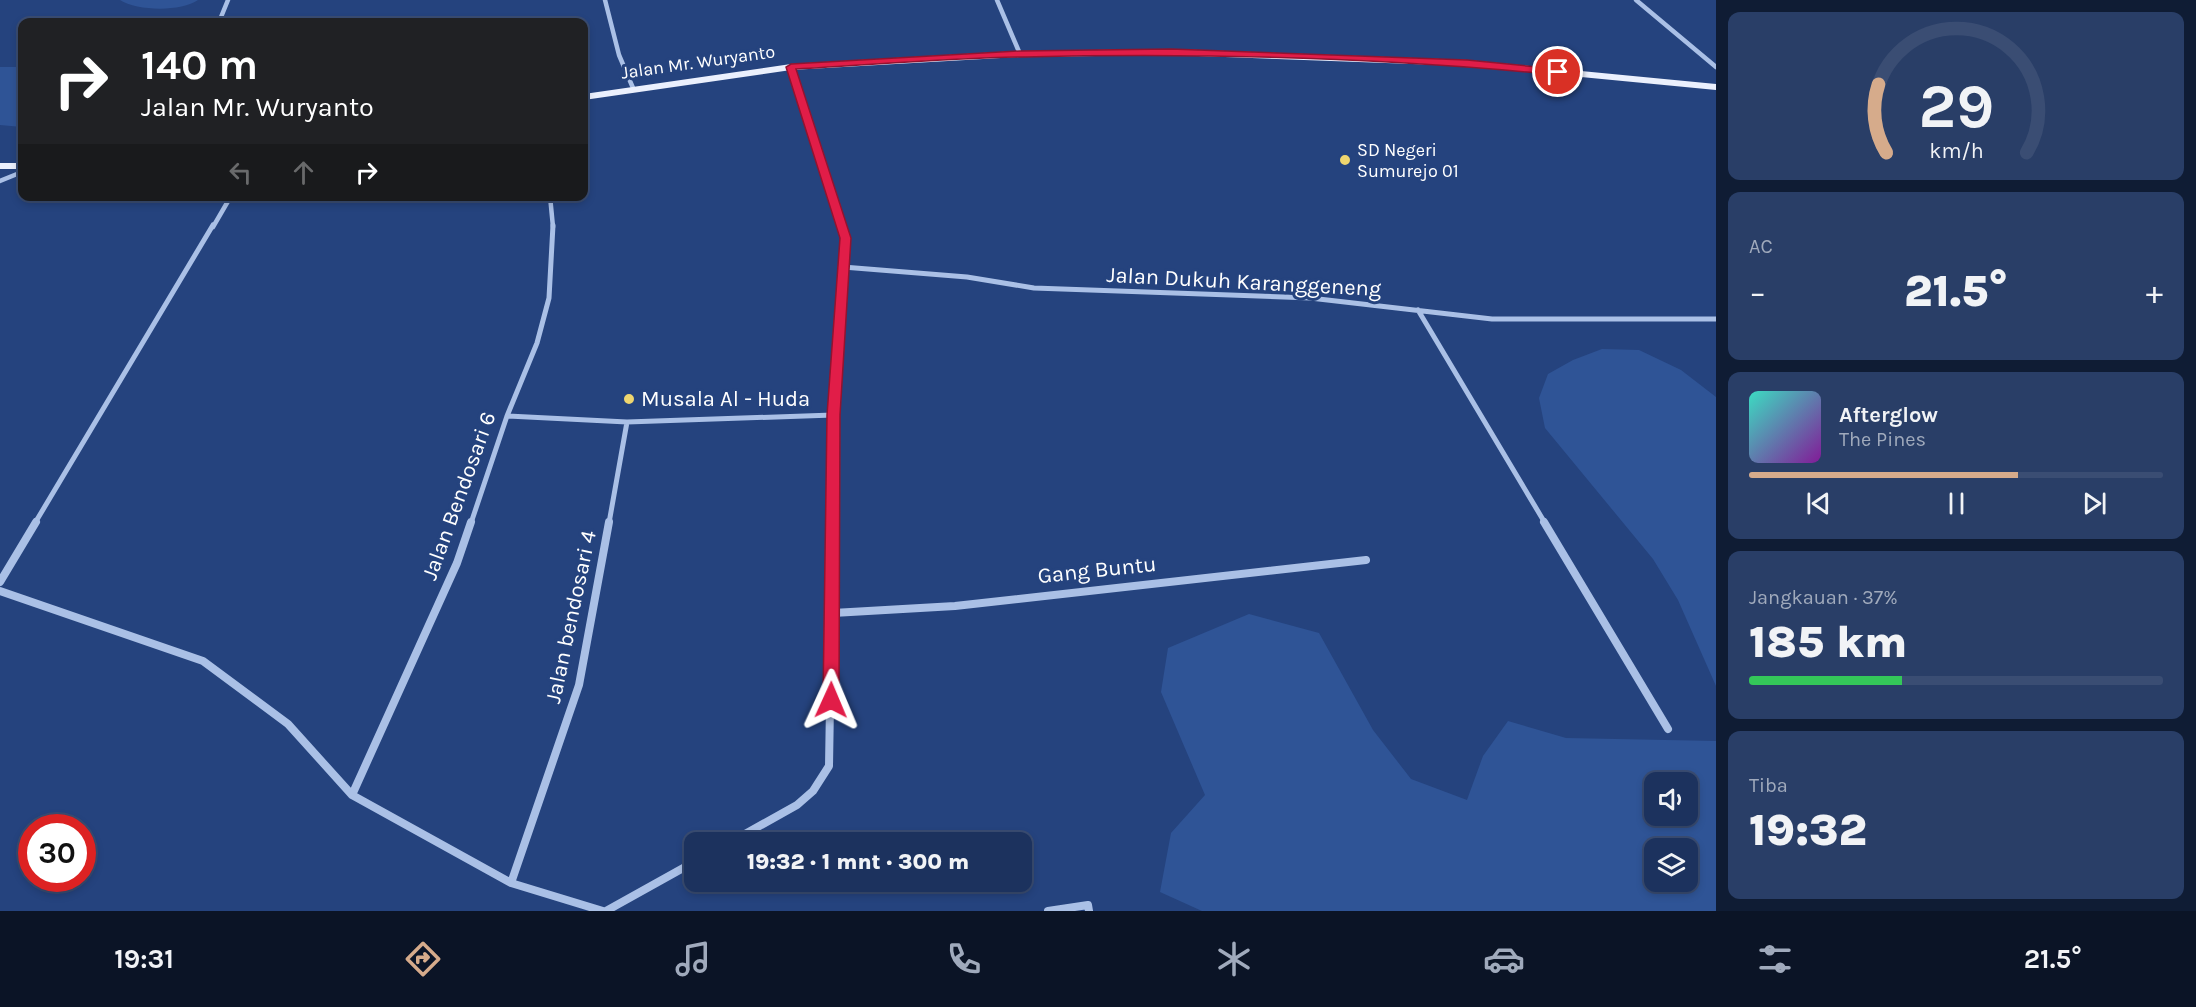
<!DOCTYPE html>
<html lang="id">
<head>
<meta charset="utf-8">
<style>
	body { margin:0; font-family:Karla,sans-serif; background:#293e67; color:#f1f3f6; height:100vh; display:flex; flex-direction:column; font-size:22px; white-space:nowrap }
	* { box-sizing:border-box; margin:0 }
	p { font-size:20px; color:#a0aabc }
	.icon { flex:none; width:33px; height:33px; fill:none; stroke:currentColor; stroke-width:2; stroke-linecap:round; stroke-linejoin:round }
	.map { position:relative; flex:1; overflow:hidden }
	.sheet { display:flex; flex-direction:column; gap:12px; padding:12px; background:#0f1c34; width:480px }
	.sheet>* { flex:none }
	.guide { position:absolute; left:18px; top:18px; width:570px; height:183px; border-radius:12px; box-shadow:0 3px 9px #0003,0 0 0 2px #3a4d73; background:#202124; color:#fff; overflow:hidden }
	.buttons { position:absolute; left:1644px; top:772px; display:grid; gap:12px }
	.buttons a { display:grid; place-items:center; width:54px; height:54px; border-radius:12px; background:#1c325e; box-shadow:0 3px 9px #0003,0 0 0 2px #3a4d73; font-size:30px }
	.speed { position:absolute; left:18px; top:814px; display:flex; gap:12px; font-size:30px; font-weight:700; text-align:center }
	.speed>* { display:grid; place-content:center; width:78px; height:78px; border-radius:50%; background:#1c325e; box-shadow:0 3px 9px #0003,0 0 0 2px #3a4d73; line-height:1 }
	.speed .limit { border:9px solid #d22; background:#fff; color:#111 }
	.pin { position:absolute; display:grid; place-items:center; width:51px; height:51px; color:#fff; margin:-26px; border:3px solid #fff; border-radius:50%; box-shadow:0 2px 6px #0007 }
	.me { position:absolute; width:66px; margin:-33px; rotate:1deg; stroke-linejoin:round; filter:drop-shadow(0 0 4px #0008) }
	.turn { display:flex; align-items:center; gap:21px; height:126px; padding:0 24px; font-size:27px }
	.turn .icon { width:78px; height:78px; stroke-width:2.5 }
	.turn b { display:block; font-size:42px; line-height:51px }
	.lanes { display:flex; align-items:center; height:57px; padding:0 24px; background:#0003; justify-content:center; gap:30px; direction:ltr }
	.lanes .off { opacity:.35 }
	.big { font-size:45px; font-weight:800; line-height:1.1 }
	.sheet .widget { flex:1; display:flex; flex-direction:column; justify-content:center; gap:9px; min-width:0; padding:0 21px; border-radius:12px; background:#293e67 }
	.sheet .dial { align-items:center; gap:0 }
	.dial svg { height:156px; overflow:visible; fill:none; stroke:#3a4d73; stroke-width:7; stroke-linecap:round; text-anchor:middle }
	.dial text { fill:#f1f3f6; stroke:none }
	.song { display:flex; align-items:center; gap:18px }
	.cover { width:72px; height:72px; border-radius:9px; background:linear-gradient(135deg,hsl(170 70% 55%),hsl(290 70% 35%)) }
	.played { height:6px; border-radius:3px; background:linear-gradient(90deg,#d6ab8b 65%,#3a4d73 65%) }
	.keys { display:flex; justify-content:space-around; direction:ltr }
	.heat { display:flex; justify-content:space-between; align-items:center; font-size:33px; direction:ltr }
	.charge { height:9px; border-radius:4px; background:linear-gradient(90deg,#34c759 37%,#3a4d73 0) }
	.trip { position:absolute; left:684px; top:832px; width:348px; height:60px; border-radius:12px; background:#1c325e; box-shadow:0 3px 9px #0003,0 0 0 2px #3a4d73; font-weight:800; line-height:60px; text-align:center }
	.dock { display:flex; height:96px; justify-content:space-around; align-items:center; background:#0b1426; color:#a0aabc }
	.dock .icon { width:42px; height:42px }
	.dock .current { color:#d6ab8b }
	.dock b { font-size:27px; color:#f1f3f6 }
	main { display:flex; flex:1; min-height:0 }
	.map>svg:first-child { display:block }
</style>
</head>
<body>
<main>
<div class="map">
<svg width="1716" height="911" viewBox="0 0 1716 911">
	<rect width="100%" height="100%" fill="#25437e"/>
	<path fill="#2f5496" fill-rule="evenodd" d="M120 0H198C181 12 137 11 120 0Z
		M0 67H22V127L0 125Z
		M1602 349 1639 350 1681 370 1716 397V686L1678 600 1653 559 1545 428 1539 398 1548 374 1573 360Z
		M1249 614 1319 633 1373 730 1411 779 1467 800 1483 756 1508 721 1566 738 1716 741V911H1202L1160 892 1171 833 1205 795 1161 692 1168 648ZM1654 783H1688V816H1654ZM1654 849H1688V882H1654Z"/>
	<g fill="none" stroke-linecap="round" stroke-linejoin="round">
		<path stroke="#aac0e6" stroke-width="4.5" d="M605 0 619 55 633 88
			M997 0 1020 54
			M1636 0 1716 67
			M219 22 228 0
			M791 67 842 227
			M0 181 22 172
			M550 196 553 227
			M213 227 231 196"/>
		<path stroke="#aac0e6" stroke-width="5" d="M843 267 967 277 1034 288 1310 298 1492 319H1716
			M1418 310 1545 523
			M507 416 627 422 833 415
			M35 523 213 225
			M471 523 507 416 537 343 549 298 553 225
			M609 523 627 422
			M833 523V415L846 238 842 225"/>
		<path stroke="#aac0e6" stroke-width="8" d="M1544 522 1668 729
			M0 582 36 522
			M0 591 203 661 288 724 352 795 511 883 603 911
			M833 613 955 606 1366 560
			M352 795 457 563 471 522
			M729 843 797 805 813 791 829 766 833 522
			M511 883 579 685 609 522
			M606 911 694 862
			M1048 911 1088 905 1089 911"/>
		<path fill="#ebf0fd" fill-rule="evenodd" d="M1171 49 1467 60 1716 84V90L1467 66 1171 55 1020 57 791 70 584 100V94L791 64 1020 51Z
			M0 163H22V169H0Z"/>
	</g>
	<path fill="#e11d48" stroke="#92132f" stroke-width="1.5" d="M1171 49 1467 60 1558 69 1562 72 1558 75C1380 57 1201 53 1023 57 947 58 872 65 796 69L851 238 840 415 839 700 837 706 831 708 825 706 823 700 827 415 840 238 786 67 791 64 1020 51Z"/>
	<g fill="#efd66f" stroke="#25437e" stroke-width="2">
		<circle cx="1345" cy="160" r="6"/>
		<circle cx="629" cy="399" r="6"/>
	</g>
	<g text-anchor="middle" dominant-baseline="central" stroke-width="6" stroke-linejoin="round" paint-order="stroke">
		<g font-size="18" fill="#fff" stroke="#25437e">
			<text transform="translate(698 62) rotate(-8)">Jalan Mr. Wuryanto</text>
		</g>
		<g font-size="18" fill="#fff" stroke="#25437e" text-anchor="start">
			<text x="1357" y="150">SD Negeri<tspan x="1357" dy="21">Sumurejo 01</tspan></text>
		</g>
		<g font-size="22" fill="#fff" stroke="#25437e">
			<text transform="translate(1244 282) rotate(3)">Jalan Dukuh Karanggeneng</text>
			<text transform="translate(459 496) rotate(-70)">Jalan Bendosari 6</text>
			<text transform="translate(1097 570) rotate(-6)">Gang Buntu</text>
			<text transform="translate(571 617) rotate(-78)">Jalan bendosari 4</text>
		</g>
		<g font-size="22" fill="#fff" stroke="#25437e" text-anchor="start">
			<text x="641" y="399">Musala Al - Huda</text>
		</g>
	</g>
</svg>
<div class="buttons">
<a><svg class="icon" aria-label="sound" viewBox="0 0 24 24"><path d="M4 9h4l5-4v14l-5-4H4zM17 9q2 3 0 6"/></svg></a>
<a><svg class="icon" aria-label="layers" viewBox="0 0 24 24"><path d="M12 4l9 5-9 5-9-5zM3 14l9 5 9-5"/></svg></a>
</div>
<div class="speed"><div class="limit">30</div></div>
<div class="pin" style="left:1558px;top:72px;background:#d93025"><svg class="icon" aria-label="arrive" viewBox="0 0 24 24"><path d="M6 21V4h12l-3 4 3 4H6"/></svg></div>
<svg class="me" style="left:831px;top:700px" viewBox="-20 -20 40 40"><path d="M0-17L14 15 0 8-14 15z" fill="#e11d48" stroke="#fff" stroke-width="4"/></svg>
<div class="trip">19:32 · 1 mnt · 300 m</div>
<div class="guide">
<div class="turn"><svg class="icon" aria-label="right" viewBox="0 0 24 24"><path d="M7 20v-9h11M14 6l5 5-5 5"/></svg><div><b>140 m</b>Jalan Mr. Wuryanto</div></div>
<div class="lanes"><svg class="icon off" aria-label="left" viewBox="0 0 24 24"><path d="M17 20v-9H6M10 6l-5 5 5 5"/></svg><svg class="icon off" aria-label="ahead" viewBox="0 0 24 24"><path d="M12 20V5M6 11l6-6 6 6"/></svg><svg class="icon" aria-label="right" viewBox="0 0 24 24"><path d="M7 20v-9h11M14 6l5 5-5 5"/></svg></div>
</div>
</div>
<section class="sheet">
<div class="widget dial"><svg viewBox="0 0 100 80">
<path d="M14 69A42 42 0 1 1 86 69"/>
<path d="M14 69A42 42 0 0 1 10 34" stroke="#d6ab8b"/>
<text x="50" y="56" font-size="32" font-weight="700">29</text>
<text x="50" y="72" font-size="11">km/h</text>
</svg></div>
<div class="widget"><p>AC</p>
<div class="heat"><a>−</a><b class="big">21.5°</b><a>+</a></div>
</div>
<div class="widget">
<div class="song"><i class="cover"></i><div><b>Afterglow</b><p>The Pines</p></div></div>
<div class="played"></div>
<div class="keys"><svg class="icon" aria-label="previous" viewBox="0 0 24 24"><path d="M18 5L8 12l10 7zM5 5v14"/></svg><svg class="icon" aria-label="pause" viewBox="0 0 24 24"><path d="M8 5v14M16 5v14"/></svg><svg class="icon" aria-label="next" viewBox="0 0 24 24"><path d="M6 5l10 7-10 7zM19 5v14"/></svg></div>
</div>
<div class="widget"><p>Jangkauan · 37%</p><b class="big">185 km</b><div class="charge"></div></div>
<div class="widget"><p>Tiba</p><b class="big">19:32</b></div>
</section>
</main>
<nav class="dock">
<b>19:31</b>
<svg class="icon current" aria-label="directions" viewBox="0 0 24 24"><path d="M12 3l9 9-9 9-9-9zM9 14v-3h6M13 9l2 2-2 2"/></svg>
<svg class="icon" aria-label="music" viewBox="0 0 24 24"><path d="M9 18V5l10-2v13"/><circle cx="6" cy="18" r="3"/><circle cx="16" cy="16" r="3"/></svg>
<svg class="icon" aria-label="phone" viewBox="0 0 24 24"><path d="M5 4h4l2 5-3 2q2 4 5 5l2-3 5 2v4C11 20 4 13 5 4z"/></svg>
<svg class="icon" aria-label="climate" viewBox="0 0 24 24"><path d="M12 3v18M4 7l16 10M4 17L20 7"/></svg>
<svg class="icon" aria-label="car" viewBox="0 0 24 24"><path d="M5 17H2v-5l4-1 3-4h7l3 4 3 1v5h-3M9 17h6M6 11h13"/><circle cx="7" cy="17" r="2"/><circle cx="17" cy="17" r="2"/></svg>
<svg class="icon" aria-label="filters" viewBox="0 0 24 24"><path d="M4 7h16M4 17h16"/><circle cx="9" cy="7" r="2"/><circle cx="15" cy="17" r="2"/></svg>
<b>21.5°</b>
</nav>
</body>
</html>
